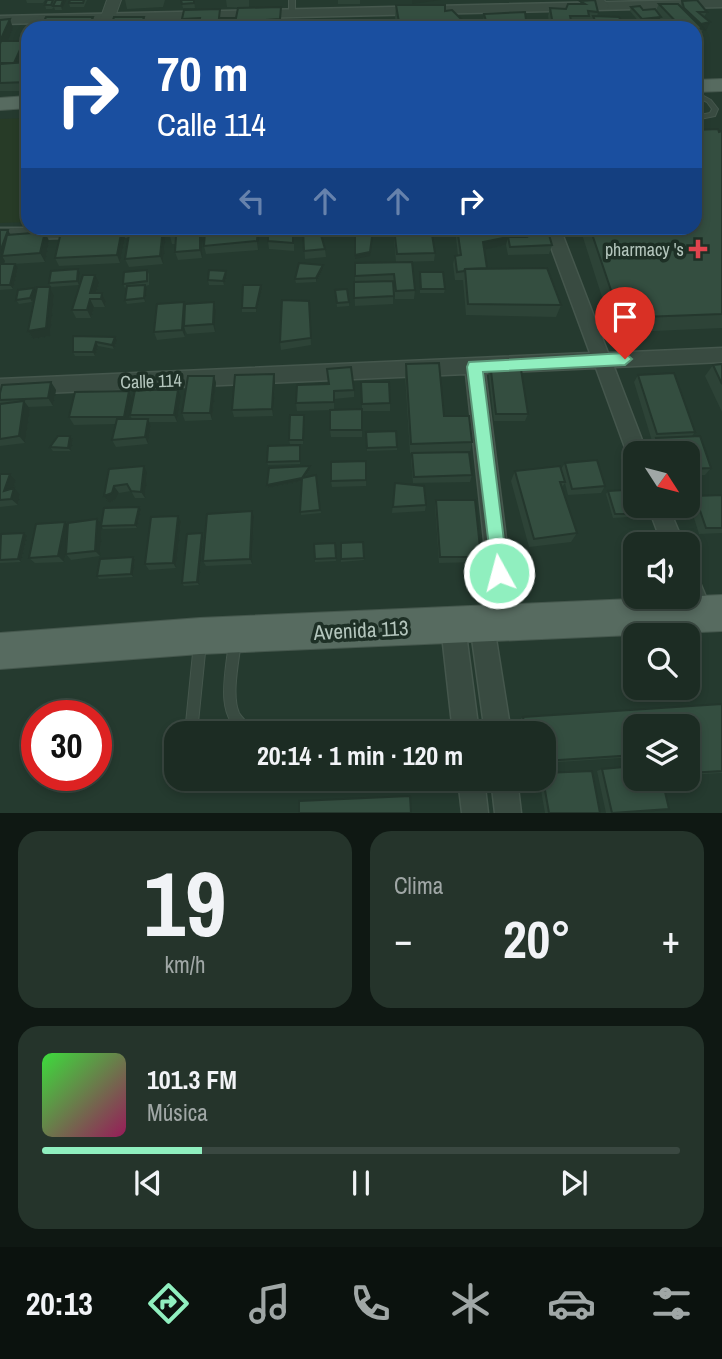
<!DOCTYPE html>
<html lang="es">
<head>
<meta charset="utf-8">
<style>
	body { margin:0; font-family:"Archivo Narrow",sans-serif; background:#25342b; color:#f1f3f6; height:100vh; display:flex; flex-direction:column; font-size:26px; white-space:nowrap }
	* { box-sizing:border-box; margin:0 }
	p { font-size:23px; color:#a0a7a6 }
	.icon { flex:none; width:38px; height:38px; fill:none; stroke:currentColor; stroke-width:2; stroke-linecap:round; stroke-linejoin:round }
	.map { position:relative; height:813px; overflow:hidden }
	.sheet { display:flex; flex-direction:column; gap:18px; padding:18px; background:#0f1813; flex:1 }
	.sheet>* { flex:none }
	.guide { position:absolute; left:21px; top:21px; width:681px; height:214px; border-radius:21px; box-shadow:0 4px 10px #0003,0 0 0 2px #3a4841; background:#1a4fa0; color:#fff; overflow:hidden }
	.needle { width:46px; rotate:126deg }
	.buttons { position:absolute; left:623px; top:441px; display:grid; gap:14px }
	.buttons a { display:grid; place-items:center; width:77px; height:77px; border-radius:14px; background:#1c2c23; box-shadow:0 4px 10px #0003,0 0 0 2px #3a4841; font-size:35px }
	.speed { position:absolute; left:21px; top:700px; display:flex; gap:14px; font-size:35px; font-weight:700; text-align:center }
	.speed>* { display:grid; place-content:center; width:91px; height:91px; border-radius:50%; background:#1c2c23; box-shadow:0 4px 10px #0003,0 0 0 2px #3a4841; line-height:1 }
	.speed .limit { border:10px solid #d22; background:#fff; color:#111 }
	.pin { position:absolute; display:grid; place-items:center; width:60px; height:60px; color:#fff; margin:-72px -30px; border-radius:50% 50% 50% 0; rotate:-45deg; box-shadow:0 0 7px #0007 }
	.pin .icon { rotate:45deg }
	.me { position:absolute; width:77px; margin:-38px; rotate:353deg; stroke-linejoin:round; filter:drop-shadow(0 0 5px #0008) }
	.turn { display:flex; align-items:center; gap:24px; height:147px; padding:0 21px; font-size:32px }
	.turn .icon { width:91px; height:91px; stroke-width:2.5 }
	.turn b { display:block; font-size:49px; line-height:60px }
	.lanes { display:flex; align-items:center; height:66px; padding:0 21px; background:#0003; justify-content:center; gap:35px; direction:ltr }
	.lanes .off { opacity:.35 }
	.big { font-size:52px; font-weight:800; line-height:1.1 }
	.sheet .card { flex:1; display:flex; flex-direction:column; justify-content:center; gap:10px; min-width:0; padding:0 24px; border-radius:21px; background:#25342b }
	.sheet .dial { align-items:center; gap:0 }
	.dial b { font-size:91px; line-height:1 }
	.song { display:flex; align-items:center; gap:21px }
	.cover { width:84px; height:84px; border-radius:10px; background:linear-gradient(135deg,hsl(120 70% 55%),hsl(330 70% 35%)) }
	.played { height:7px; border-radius:4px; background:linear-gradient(90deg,#90efbf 25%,#3a4841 25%) }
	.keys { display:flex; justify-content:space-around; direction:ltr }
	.heat { display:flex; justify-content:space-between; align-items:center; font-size:38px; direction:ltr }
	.sheet .tiles { flex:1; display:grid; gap:18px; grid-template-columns:1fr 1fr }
	.card:last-child { grid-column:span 2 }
	.trip { position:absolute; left:164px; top:721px; width:392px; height:70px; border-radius:21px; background:#1c2c23; box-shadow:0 4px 10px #0003,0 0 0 2px #3a4841; font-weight:800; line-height:70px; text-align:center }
	.tabs { display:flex; height:112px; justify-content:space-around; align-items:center; background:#0b120e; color:#a0a7a6 }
	.tabs .icon { width:49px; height:49px }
	.tabs .current { color:#90efbf }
	.tabs b { font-size:32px; color:#f1f3f6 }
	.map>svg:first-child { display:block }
</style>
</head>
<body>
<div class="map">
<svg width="722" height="813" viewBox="0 0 722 813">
	<rect width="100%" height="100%" fill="#253a2f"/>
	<path fill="#273b27" d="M28 118V222L0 223V119Z"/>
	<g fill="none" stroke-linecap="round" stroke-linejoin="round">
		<defs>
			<path id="service" d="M289 0H295V15L292 17 289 15Z
				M695 91 711 100 718 109 715 116 695 120V116L710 113 712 109 707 102 695 96Z
				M235 635 239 637 241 641C239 660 231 695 239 713 242 718 247 721 249 726L247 730 243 732C213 718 227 667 229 641L231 637Z
				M200 637 204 639 206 643 197 733H185L194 643 196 639Z
				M180 779H192L191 785 186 787 181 785Z"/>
			<path id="minor" d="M698 0H722V7L0 24V16Z
				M0 228H191L183 234 0 240Z
				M544 228H560L608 353 722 348V362L614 367 647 453H635V461L630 459 627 453 596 368 485 373 517 625 513 633 505 637 497 633 494 626 511 733H485L470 624 474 616 482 612 490 616 493 623 466 374 0 395V379L590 353Z
				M648 506H668L684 544H662Z
				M688 570 696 573 713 614 709 622 701 626 693 622 683 597H688Z
				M453 614 461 618 465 626 479 733H453L441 626 445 618Z
				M458 779H484L488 813H462Z
				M491 779H517L521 813H495Z"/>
			<path id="tertiary" d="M107 0H121L111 28H97Z
				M589 0H604L609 6 607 9H597Z"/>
			<path id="primary" d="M722 79V91L695 92V80Z
				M28 96V108L0 110V98Z
				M722 595V631L200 654 0 669V633L200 618Z"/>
		</defs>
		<use href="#service" stroke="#45574d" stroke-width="2"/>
		<use href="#minor" stroke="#45574d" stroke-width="3"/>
		<use href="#tertiary" stroke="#45574d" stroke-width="2"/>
		<use href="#primary" stroke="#45574d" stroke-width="2"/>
		<use href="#service" fill="#394b41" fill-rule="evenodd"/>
		<use href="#minor" fill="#394b41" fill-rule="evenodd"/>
		<use href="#tertiary" fill="#394b41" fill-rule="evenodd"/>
		<use href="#primary" fill="#576b60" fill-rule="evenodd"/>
	</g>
	<circle fill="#606c51" cx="523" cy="570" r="9"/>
	<path fill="#2d4337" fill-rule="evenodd" d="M26 0H45L43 3H27Z
		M47 0H67L62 10H55L54 7 52 9H46L45 5Z
		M70 0H87L84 7H70L69 3Z
		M125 0H165L163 7 127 9Z
		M181 0H194L195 8H183Z
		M226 0H249V8L281 7V27H184L182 19 236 18 247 8 227 7Z
		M338 0H360V4H338Z
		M580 1 598 12 597 17 625 28H550L548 16 550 8 566 9 580 4ZM588 20H592L590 25 572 26V25H587Z
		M682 1 707 12 704 17 706 31 702 32 700 38H695V28H646L645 26 646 23H640L630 11 631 7 643 10H656L659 4 680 6Z
		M396 5 445 11 470 28H397L395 18Z
		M484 14 527 28H485L483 23Z
		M0 20 13 28 7 41 28 50 22 62H28V91H0Z
		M146 25 145 28H112L111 26Z
		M695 130 722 131V328L608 333 606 326 609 319 580 228H695Z
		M130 228H164L166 232 163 264 129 267 125 259Z
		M171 228H192L193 231H200L203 239 202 258 178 260 175 252 176 244H172L170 236Z
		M226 228H260L258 250 206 254 204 246 226 229Z
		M268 228H294V251L269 249 268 241Z
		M393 228H431L435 253 434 261 400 262 415 290 414 299H395L393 282V304L355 306 354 282H355V263L396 262Z
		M455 228H547L552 245 549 254 508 255 506 245 484 249 487 268 561 305 556 317 466 315 463 280H455L453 264 455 256H458Z
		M122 229 125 238 120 263 59 266 55 258Z
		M303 229 325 249 326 257 305 259Z
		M0 230H8L10 235 45 232 49 241 45 262 13 264 18 268 13 289 0 290Z
		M323 265V269L316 282 296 283 295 279Z
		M147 270 149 274V285L145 286 147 289 145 302 127 304 125 300 127 287 125 288 123 284Z
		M226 271 227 275 224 285H209L208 280Z
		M420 272 445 289 444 293H420Z
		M80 273 79 285 51 287 49 283Z
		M99 283 96 293H102L106 301 105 307H94L91 318H76L72 310Z
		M261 285 262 289 256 312H242V308Z
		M50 287 54 295 50 336 33 339 28 331 36 295 32 302 19 304 16 300 34 288 36 292Z
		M335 290 349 302V306L337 307Z
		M309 301 311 345 281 350 280 342Z
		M214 302 216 310 215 332 187 334 185 330V337L157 340 154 332 185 305Z
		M73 336 117 341 114 349 98 346 95 356H75L73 352Z
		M490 362 528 414 525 421H494L488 370Z
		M406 364 444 416 472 442 470 452 472 475 470 482 413 483 411 460 412 453H410L405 375Z
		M722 364V412L705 376 713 365Z
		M638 375 695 432 692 436 711 468 705 475 688 476V453H654L651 445 654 441H652L634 382Z
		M214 376 216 383 212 420 185 421 182 413Z
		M51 382 56 390 53 406 28 407 30 409 25 443 0 446V393Z
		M275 382 273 416 234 417 232 410Z
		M361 382 390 403V411H362V437H331L330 430 362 409Z
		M297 385 354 390V397L334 399V410L297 411 296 403Z
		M129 391 133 399 129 419H132L130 415 181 397 177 422H149L151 426 148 444 116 447 112 440 116 424 74 425 69 417Z
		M304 419 303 444H290L289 440Z
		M366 432 397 447V450L367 451Z
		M70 436 73 440 71 451H53L50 447Z
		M301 449 300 464 268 465 267 462Z
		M366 461V486L332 487 331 481Z
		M565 463 605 486 601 493 568 495 565 483 562 487 577 533 571 542 529 547 511 481 515 471 561 469Z
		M310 466V469L305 477 316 475 321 513 301 515 302 481 268 488 267 485Z
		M109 469 147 473 145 498H135L131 491 119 493 116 499 109 503 104 496Z
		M0 474H10L16 480 13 488 20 494 18 505 0 507Z
		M395 483 426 505 425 511 392 513Z
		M608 491 631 514 629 517 613 518 606 494Z
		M722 495V533L699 534 689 502 695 496Z
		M436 500 481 557 479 562 439 563 435 506Z
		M141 510 137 528 103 529 102 527 100 556 71 560 66 554V550L64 562 35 563 29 558 68 526 101 524Z
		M254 517 252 564 206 566 203 561Z
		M181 522 176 568 149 570 145 564Z
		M27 536 21 562 0 563V537Z
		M203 536 199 585 184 586 182 583Z
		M363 542 364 560 341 562V543Z
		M335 543 336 561 315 562 314 544Z
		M133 557 135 559 133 577 99 579 97 576Z
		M722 704V773L688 775V726H635V757L544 763V733H520L518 721 523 717Z
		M602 769 613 813H606L597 771Z
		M539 779H544L600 813H545Z"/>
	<path fill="#24372d" d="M63 0H67L62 10 61 6Z
		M412 0H441L412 4Z
		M93 17 95 26 94 28H88Z
		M144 17 146 25 145 28H142L141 26Z
		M661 17 659 21 640 23 642 19Z
		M10 19 13 28 3 52 0 46V41Z
		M710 22 706 31 702 32 703 29H699L701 24Z
		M24 41 28 50 18 71 14 63Z
		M163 228H164L166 232 163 264 160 256Z
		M258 228H260L258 250 257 241Z
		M122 229 125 238 120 263 117 255Z
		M8 230 12 238 2 256 5 261 0 276V252Z
		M200 231 203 239 202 258 200 250Z
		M45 232 49 241 45 262 40 253Z
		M372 235 370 256 355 259V255Z
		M508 237 506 245 482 250 483 242Z
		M15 264 18 268 13 289 10 285Z
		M323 265V269L316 282V278Z
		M78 269 80 273 79 285 77 281Z
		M226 271 227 275 224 285 223 281Z
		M95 275 99 283 94 299 90 293Z
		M145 285 147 289 145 302 144 298Z
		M261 285 262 289 256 312V308Z
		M50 287 54 295 50 336 33 339 28 331Z
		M34 288 37 292 32 302 30 298Z
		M102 293 106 301 105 307 101 299Z
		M90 299 94 307 91 318 87 310Z
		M184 302 186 310 184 326 185 330V337L182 330Z
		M214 302 216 310 215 332 213 324Z
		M115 337 117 341 114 349 112 345Z
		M96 342 98 346 95 356 93 352Z
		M274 374 275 382 273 416 272 409Z
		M214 376 216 383 212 420 210 413Z
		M51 382 56 390 53 406 48 398Z
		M178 390 181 397 177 422 174 415Z
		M129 391 133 399 128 424 124 417Z
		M24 401 30 409 25 443 19 436Z
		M148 419 151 426 148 444 145 437Z
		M70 436 73 440 71 451 68 448Z
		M144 466 147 473 145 498 141 492Z
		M310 466V469L302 481 268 488 267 485Z
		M10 474 16 480 10 497 4 491Z
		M114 486 119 493 116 499 109 503 104 496Z
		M14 488 20 494 18 505 11 499Z
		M139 507 141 510 137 528 135 525Z
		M252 511 254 517 252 564 250 559Z
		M178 516 181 522 176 568 173 563Z
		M97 519 102 525 101 526 102 527 100 556 95 551Z
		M65 522 70 528 64 562 58 556Z
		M24 533 27 536 21 562 18 559Z
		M202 533 203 536 199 585 197 582Z
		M133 557 135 559 133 577 131 574Z"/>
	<path fill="#344e40" stroke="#24372d" stroke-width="2" d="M47 0H53L51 5H45Z
		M56 0H63L61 6H53Z
		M70 0H84L83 3H69Z
		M181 0H194V3L182 4Z
		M595 0 598 12 588 11 589 16H570L572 25H553L550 8 566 9 568 4H585L580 1Z
		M697 0 707 12H698L710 22 701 24 684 8 682 1Z
		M659 4H678L703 29 682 28Z
		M396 5H445V11L452 10 470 28H400Z
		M640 6 643 10 655 9 661 17 642 19 631 7Z
		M281 7 280 19 236 22 235 27 198 28 200 18 182 19 184 10 220 9 219 18H236L238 8Z
		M525 12 527 28H488L484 14Z
		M593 16 619 17 625 28H598Z
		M46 17H93L88 28H41Z
		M114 17H144L141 26H111Z
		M10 19 0 41V20Z
		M162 21H179L177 28H161Z
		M647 21H665L672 28H649Z
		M594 25 595 28H572L571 27Z
		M1 41H24L14 63H0V44Z
		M28 62V82L0 83V64Z
		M718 129 719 132 722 131V314L615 318 613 311H618L590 228H695V183H701L695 171V130Z
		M130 228H163L160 256 125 259Z
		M171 228H190L189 232 200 231V250L175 252 176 236H170Z
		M226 228H258L257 241 204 246 205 230 226 229Z
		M268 228H293V243L268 241Z
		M319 228 325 249 304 251 303 229Z
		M394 228H431L435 253 397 254Z
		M457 228H506L508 237 483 242 487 268 465 269 464 271 457 272 455 256 461 255Z
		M506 228H525L527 237H508Z
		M527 228H547L552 245 510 247 508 237 529 236Z
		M122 229 117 255 55 258 61 232Z
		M0 230H8L0 252Z
		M373 230 370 252 355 255V231Z
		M45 232 40 253 2 256 7 235Z
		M412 262 415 290 396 291 394 274 355 276V263Z
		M299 263 323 265 316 278 295 279Z
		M0 264H15L10 285H0Z
		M547 268 561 305 468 304 465 269Z
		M78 269 77 281 49 283 51 271Z
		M147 270V281L123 284 124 272Z
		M209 270 226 271 223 281 208 280Z
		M420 272H443L445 289H421Z
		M83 275H95L90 293H102L101 299H90L87 310H72Z
		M393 281 394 296 354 298V282Z
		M145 285 144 298 125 300 127 286Z
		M243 285H261L256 308H242Z
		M37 287H50L46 328 28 331Z
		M34 288 30 298 16 300 18 290Z
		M347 289 349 302 337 303 335 290Z
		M282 300 309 301 311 338 280 342Z
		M184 302 182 330 154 332 157 304Z
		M214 302 213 324 184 326 185 304Z
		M73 336 115 337 112 345 96 342 93 352H73Z
		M490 362 520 363 528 414H496Z
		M439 363 444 416H469L472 442 411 444 406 364Z
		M722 364V384L713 365Z
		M351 367 354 390 334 391V402L296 403 297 385 329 384 327 369Z
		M674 373 695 432 657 434 638 375Z
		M274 374 272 409 232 410 235 375Z
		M188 376H214L210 413H182Z
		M51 382 48 398 0 400V393L2 385Z
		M361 382H389L390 403 362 404Z
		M135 390H178L174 415H130Z
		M129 391 124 417H69L75 392Z
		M24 401 19 436 0 439V404Z
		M362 409V430H330V410Z
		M290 415H304L303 440H289Z
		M117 419H148L145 437 112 440Z
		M396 431 397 447 367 448 366 432Z
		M58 436H70L68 448 50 447Z
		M700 436 711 468 688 469V453H661L656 438Z
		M300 445V461L267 462 268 446Z
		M469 452 472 475 414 477 412 453Z
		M597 460 605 486 572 489 565 463Z
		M366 461V480L331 481V462Z
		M144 466 141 492 131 491 127 484 114 486 112 493 104 496 109 469Z
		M310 466 302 478 267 485 269 468Z
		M560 466 565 482H560L577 533 534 539 515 471Z
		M0 474H10L4 491 14 488 11 499 0 500Z
		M316 475 320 510 300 512 302 478Z
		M395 483 424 486 426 505 393 507Z
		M624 490 631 514H615L608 491Z
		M722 495V528H706L695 496Z
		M436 500H475L481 557H440Z
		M139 507 135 525 101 526 104 508Z
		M252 511 250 559 203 561 207 514Z
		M178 516 173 563 145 564 151 517Z
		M97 519 95 551 66 554 68 523Z
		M65 522 58 556 29 558 36 524Z
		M24 533 18 559 0 560 1 534Z
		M202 533 197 582 182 583 187 534Z
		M363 542 364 558 341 559V543Z
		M335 543 336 558 315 559 314 544Z
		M133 557 131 574 97 576 100 559Z
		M722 704V771L688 773V726H635V755L544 761V733H526L523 717Z
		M635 766V779H662L669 809 612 813 602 769Z
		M592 771 600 813H549L543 779H544V773Z
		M410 796 411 813H299V801Z"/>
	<path fill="#90efbf" stroke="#5e9b7c" stroke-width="2" d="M625 353 632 359 625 365 483 372 508 573 506 579 499 582 493 579 467 367 469 362Z"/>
	<path fill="#e0444e" stroke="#1e3026" stroke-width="2.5" d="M694.5 238.5h7v7h7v7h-7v7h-7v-7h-7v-7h7z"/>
	<g text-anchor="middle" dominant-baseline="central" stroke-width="7" stroke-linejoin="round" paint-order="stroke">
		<g font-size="18" fill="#b4c6bd" stroke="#1e3026" text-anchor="end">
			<text x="684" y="249">pharmacy 's</text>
		</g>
		<g font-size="18" fill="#b4c6bd" stroke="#1e3026">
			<text transform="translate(151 381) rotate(-2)">Calle 114</text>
		</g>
		<g font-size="21" fill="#b4c6bd" stroke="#1e3026">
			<text transform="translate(361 630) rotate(-3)">Avenida 113</text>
		</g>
	</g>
</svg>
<div class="buttons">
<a><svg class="needle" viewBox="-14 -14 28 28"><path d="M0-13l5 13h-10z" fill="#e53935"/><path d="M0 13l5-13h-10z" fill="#a0a7a6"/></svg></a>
<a><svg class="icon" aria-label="sound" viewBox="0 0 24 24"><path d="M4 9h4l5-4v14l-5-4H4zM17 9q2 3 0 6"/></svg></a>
<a><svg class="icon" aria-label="search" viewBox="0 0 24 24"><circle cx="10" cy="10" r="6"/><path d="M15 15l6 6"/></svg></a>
<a><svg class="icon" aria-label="layers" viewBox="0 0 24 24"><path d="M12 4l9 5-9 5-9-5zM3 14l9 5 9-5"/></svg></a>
</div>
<div class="speed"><div class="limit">30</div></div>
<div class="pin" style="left:625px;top:359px;background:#d93025"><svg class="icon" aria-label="arrive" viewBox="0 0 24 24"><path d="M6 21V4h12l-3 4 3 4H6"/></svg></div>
<svg class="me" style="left:499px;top:573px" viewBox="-20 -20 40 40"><circle r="17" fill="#90efbf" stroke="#fff" stroke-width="3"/><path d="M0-11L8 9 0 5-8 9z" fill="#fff"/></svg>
<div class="trip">20:14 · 1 min · 120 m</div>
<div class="guide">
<div class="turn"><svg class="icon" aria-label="right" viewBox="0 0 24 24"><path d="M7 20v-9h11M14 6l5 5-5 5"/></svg><div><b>70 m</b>Calle 114</div></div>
<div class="lanes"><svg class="icon off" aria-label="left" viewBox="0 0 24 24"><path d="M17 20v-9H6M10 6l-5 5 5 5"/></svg><svg class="icon off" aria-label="ahead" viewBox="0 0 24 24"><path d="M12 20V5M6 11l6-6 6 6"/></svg><svg class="icon off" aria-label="ahead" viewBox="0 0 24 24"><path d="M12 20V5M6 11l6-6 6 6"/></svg><svg class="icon" aria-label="right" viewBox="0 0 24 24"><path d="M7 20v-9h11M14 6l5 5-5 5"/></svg></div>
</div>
</div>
<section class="sheet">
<div class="tiles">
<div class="card dial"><b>19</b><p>km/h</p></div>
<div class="card"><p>Clima</p>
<div class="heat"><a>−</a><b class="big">20°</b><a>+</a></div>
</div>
<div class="card">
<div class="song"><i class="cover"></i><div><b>101.3 FM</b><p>Música</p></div></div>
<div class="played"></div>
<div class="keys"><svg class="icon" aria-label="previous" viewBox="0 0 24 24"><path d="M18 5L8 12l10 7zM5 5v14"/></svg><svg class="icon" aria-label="pause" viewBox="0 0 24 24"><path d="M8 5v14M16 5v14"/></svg><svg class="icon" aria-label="next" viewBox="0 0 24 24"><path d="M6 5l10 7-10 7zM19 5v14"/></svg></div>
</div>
</div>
</section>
<nav class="tabs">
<b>20:13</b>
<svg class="icon current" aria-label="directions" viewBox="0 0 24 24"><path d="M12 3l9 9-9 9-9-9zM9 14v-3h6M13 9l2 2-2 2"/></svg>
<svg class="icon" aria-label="music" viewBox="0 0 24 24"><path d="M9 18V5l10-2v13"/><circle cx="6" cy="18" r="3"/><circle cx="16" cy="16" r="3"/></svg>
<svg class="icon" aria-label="phone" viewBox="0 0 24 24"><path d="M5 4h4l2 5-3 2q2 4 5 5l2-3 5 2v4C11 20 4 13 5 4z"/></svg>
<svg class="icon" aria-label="climate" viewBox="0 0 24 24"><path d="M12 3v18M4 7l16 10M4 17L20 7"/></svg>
<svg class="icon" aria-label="car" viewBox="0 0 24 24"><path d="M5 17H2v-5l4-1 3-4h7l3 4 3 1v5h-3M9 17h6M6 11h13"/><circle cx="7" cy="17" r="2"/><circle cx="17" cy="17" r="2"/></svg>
<svg class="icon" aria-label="filters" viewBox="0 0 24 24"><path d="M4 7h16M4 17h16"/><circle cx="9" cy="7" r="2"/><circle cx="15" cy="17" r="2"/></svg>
</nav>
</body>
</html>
